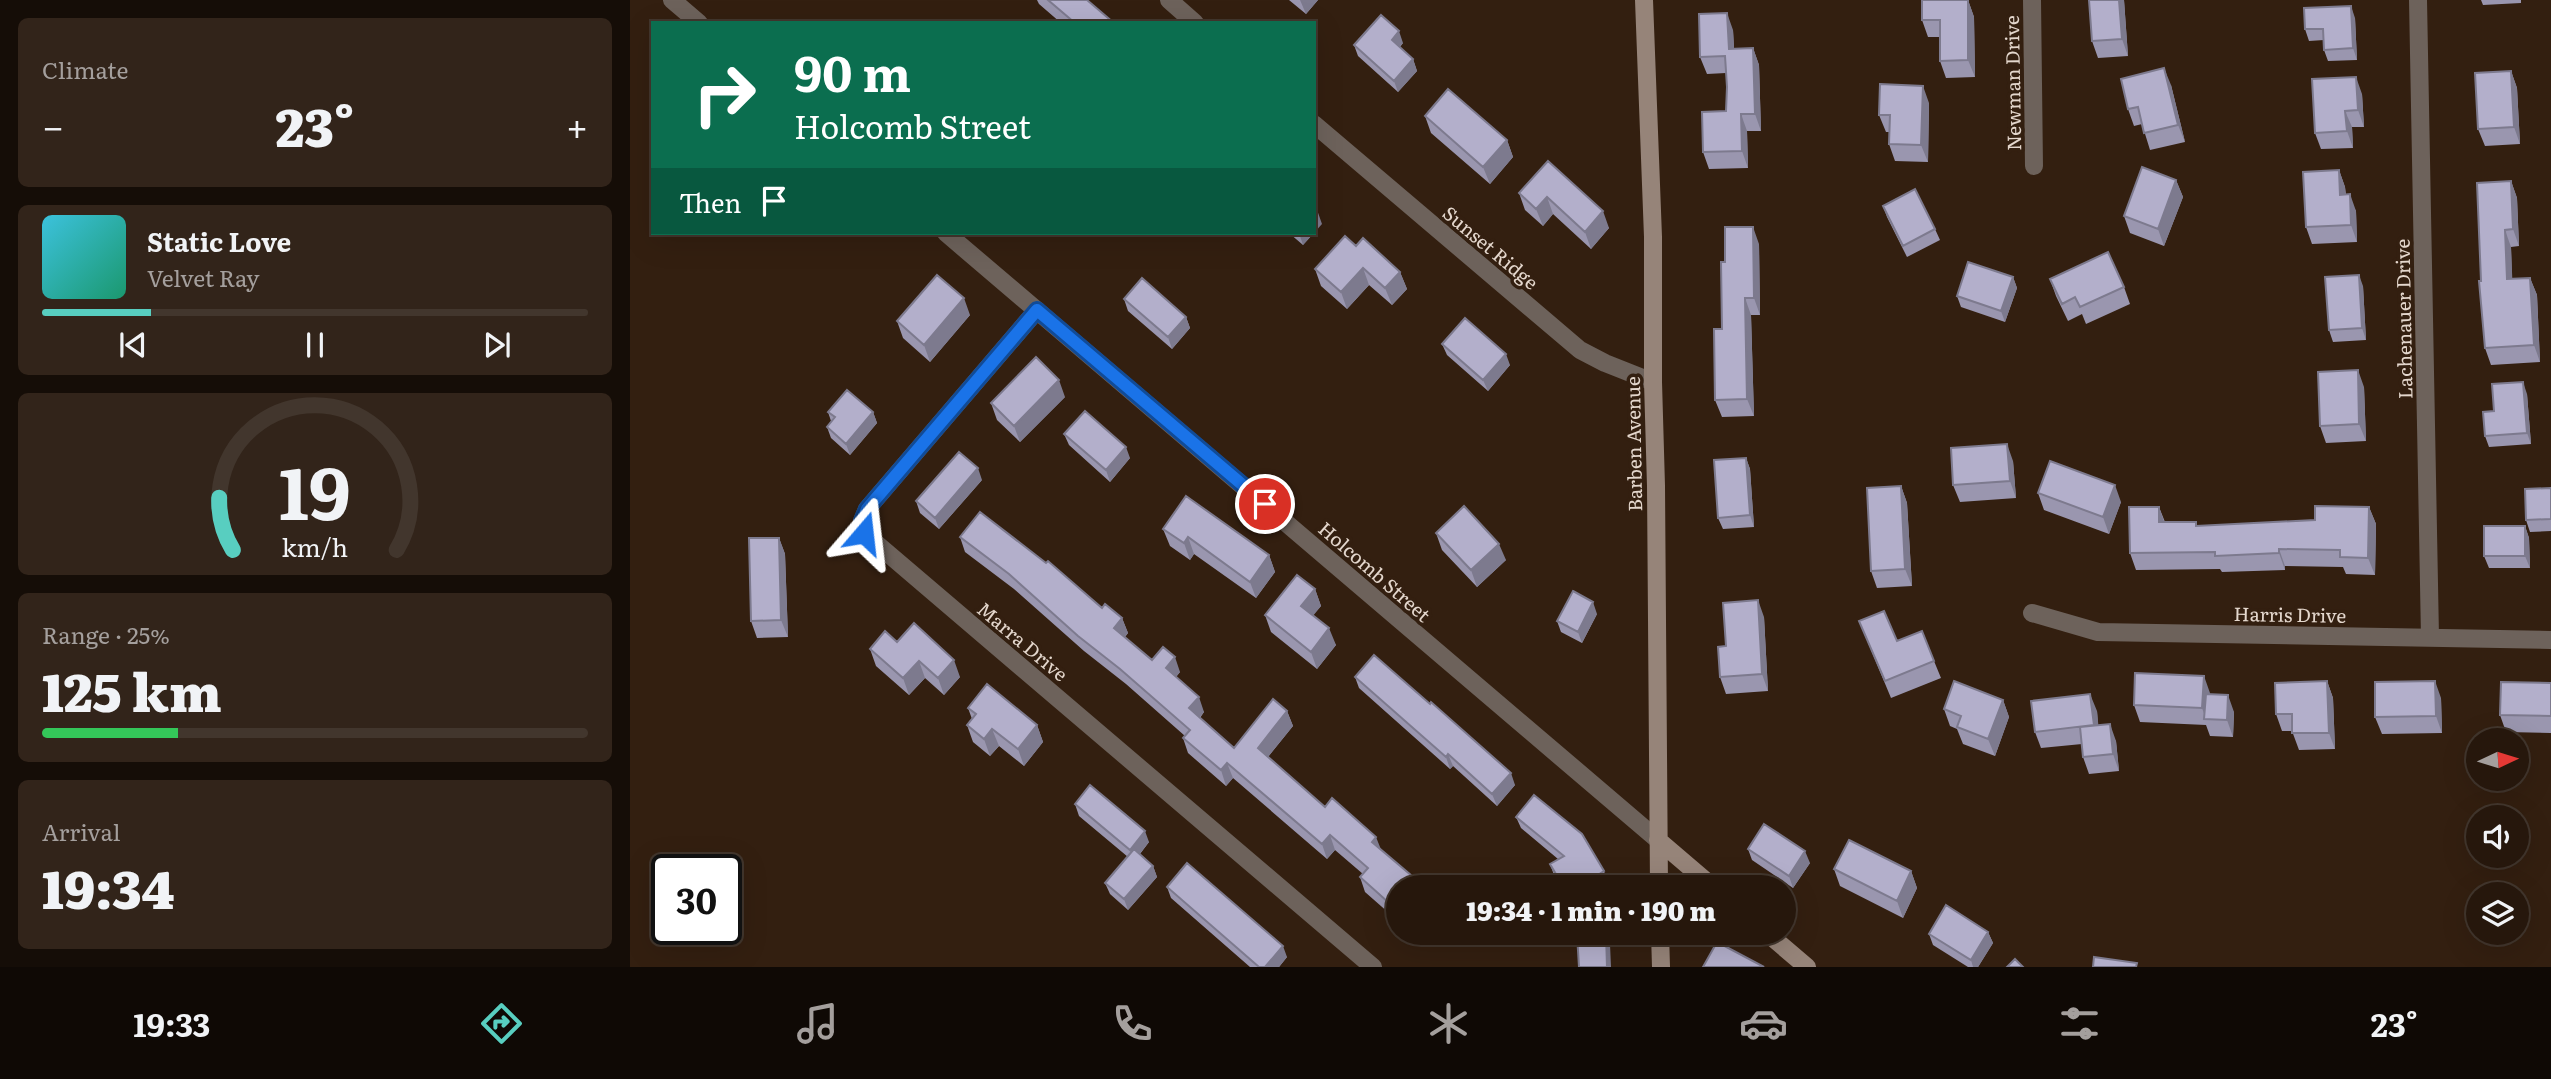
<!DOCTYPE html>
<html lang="en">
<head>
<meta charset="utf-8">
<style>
	body { margin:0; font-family:Literata,serif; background:#32241a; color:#f1f3f6; height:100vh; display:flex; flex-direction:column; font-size:26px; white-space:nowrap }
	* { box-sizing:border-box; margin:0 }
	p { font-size:23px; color:#a49f9d }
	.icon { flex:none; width:38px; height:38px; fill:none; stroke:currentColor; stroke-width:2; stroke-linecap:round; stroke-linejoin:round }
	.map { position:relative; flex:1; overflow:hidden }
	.sheet { display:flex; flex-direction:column; gap:18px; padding:18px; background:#150d07; width:630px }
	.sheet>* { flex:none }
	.hud { position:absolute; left:21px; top:21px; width:665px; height:214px; border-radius:0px; box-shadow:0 7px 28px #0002,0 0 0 2px #42362d; background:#0b6e4f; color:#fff; overflow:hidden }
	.needle { width:46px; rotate:86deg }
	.fabs { position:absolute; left:1836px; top:728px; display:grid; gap:14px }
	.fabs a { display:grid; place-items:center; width:63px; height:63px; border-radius:50%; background:#26170c; box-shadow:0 7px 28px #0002,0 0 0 2px #42362d; font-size:35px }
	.speed { position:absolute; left:21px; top:854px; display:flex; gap:14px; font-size:35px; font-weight:700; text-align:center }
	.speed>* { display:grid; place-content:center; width:91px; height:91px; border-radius:50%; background:#26170c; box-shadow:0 7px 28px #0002,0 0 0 2px #42362d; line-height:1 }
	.speed .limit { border:4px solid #111; border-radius:10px; background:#fff; color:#111 }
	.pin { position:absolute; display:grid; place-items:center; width:60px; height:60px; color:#fff; margin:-30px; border:4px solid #fff; border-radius:50%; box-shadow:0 2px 7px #0007 }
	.me { position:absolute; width:77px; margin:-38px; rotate:17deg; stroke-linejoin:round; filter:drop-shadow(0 0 5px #0008) }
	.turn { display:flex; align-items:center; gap:24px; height:147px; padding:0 28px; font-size:32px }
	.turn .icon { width:91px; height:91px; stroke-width:2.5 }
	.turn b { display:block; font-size:49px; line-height:60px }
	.then { display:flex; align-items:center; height:66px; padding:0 28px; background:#0003; gap:14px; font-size:26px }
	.big { font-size:52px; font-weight:800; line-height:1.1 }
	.sheet .tile { flex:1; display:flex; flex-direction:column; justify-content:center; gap:10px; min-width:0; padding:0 24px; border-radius:10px; background:#32241a }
	.sheet .dial { align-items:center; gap:0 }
	.dial svg { height:182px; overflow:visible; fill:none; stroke:#42362d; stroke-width:7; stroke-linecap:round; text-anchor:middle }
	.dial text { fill:#f1f3f6; stroke:none }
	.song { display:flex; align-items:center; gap:21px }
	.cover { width:84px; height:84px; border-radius:10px; background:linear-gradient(135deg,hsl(190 70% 55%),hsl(160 70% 35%)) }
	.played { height:7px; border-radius:4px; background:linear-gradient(90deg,#58cec0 20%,#42362d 20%) }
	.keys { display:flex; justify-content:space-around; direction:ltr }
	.heat { display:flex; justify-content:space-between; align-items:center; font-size:38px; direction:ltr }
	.charge { height:10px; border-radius:5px; background:linear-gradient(90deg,#34c759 25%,#42362d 0) }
	.trip { position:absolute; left:756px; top:875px; width:410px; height:70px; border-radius:35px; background:#26170c; box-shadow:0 7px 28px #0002,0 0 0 2px #42362d; font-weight:800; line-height:70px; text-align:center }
	.tabs { display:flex; height:112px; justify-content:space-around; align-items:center; background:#0f0905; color:#a49f9d }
	.tabs .icon { width:49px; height:49px }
	.tabs .selected { color:#58cec0 }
	.tabs b { font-size:32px; color:#f1f3f6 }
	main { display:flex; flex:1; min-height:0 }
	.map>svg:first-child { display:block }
</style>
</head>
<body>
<main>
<section class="sheet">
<div class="tile"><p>Climate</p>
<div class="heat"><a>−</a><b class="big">23°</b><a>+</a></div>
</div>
<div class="tile">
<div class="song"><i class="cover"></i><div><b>Static Love</b><p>Velvet Ray</p></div></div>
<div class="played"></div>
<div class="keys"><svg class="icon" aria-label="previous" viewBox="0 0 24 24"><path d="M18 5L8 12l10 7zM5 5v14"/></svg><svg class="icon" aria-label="pause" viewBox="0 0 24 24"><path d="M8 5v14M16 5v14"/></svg><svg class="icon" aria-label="next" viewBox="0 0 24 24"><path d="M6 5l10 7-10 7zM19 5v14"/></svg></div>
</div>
<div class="tile dial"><svg viewBox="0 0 100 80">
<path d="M14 69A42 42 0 1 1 86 69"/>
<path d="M14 69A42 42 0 0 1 8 46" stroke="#58cec0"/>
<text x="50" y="56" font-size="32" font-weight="700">19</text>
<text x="50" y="72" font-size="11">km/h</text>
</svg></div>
<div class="tile"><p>Range · 25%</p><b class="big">125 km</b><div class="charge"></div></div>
<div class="tile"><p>Arrival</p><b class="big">19:34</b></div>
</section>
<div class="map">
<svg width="1921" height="967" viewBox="0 0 1921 967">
	<rect width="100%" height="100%" fill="#331f10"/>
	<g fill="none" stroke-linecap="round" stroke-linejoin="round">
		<path stroke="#6d625b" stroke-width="18" d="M42 0 69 23
			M539 0 565 23
			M1402 0 1404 166
			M1788 0 1800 637
			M684 124 950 350 975 363 1023 382
			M316 233 1028 840
			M407 310 237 509 232 521 234 533 743 967
			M1402 613 1468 632 1921 640"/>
		<path stroke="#968479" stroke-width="18" d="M1014 0 1023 237V382L1026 486 1029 887
			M1028 840 1083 887
			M1030 933 1031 967
			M1137 933 1177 967"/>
	</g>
	<path fill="#9a96af" d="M407 0H457L484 23H431L409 4Z
		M659 0H688L676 14Z
		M1338 0 1344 17 1345 77 1316 78 1310 61V37H1298L1292 20Z
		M1459 0H1494L1498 56 1468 58 1462 41Z
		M1851 0H1891V3L1853 5Z
		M1725 18 1727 60 1698 61 1694 50V40L1679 41 1675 29Z
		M1103 30 1104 48H1123L1129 65 1131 131H1117L1118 168 1079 169 1073 152 1096 111V73L1077 74 1070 57Z
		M773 43 770 47 783 59 787 71 768 92 728 56 724 45Z
		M1881 71 1887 88 1890 144 1855 146 1848 129Z
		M1541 85 1555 142 1520 150 1512 124 1504 126 1498 109Z
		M1732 94 1734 127H1722L1723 148 1691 149 1685 133Z
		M1299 103 1298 162 1265 161 1259 144V132H1256L1249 115Z
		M795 116 877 140 883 157 860 184 801 133Z
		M918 161 979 228 961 249 923 214 913 226 895 210 889 193Z
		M1709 170 1715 187 1716 195 1726 211 1727 242 1682 244 1676 227Z
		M1546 180 1553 197 1534 246 1500 233 1494 216Z
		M1881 181 1887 198 1889 246 1881 247 1882 279 1900 278 1907 295 1910 362 1861 365 1855 348Z
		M1253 206 1305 229 1310 240 1277 257 1257 217Z
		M692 224 673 245 659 233H684Z
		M1129 244 1130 315H1121L1124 416 1092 417 1085 400 1092 329 1095 262Z
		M726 246 770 272 777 289 762 305 739 285 717 309 691 286 685 269Z
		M1383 277 1387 288 1375 322 1331 307 1327 296Z
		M1420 279 1494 287 1500 304 1456 324 1452 314 1438 321 1426 296Z
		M1733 286 1736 340 1703 342 1699 330Z
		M494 299 556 317 560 328 542 349 498 311Z
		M340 315 300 362 273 338 267 321Z
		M812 344 880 365 858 391 817 355Z
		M1734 387 1736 441 1696 443 1690 426Z
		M1897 394 1901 444 1859 447 1855 436Z
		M435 397 390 442 367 420 361 403Z
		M198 412H243L247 423 220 455 201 438 197 427 201 421Z
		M434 434 500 458 480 482 439 445Z
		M1116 458 1120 469 1124 527 1093 529 1088 518Z
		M1383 461 1386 498 1330 502 1323 485Z
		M352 480 309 529 290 513 286 501Z
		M1271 486 1277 503 1282 586 1247 588 1241 571Z
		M1921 488V531L1900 532 1896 520Z
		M1408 493 1491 502 1479 534 1414 510Z
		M1529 507 1535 522H1566L1567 526 1685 520 1739 507 1746 524 1745 575 1716 574 1713 567 1655 566V570L1592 572 1590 569 1506 570 1500 553Z
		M1895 526 1899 538 1900 568H1859L1854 556Z
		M533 529 639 555 645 572 626 598 564 554 560 560 540 546Z
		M806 533 876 560 847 587 812 550Z
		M330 537 492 618 498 633 495 637 522 660 550 672 546 677 574 712 570 718 604 748 657 711 663 726 638 757 695 807 750 849 768 887V921L735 892 730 877 733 874 705 850 697 859 603 778 596 786 558 753 553 738 555 736 496 684 454 651 384 589 335 552Z
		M149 538 155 554 158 637 127 638 121 621Z
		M685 589 691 606 683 615 706 645 687 669 641 632 635 615Z
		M967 614 952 643 931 632 927 621Z
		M1134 617 1138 691 1096 694 1090 677 1096 646Z
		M1229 621 1304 661 1311 678 1261 698Z
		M267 642 330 677 314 695 295 678 279 695 246 666 240 649Z
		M725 677 885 785 867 806 823 766 820 769 729 688Z
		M1697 681 1703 698 1705 749 1669 750 1662 731H1652L1646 714Z
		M1921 683V733L1876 732 1870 715Z
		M1580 694 1604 712 1603 737 1580 736 1576 725 1510 722 1504 705Z
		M1811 698 1812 733 1752 734 1745 717Z
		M1373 700 1379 717 1365 756 1333 744 1327 729 1320 726 1314 709Z
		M338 708 407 725 413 742 394 766 369 746 360 756 343 742 337 725 342 719Z
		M1467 711 1468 725 1486 741 1489 771 1459 774 1453 757 1452 744 1411 748 1405 732Z
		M445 804 519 842 510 854 523 866 527 877 498 910 480 894 475 883 498 857 449 816Z
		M886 817 974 871 978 883 971 887H931L924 875 920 864 928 859 891 828Z
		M1118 849 1180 863 1163 888 1122 860Z
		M1204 869 1281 871 1287 888 1273 918 1210 886Z
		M537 887 657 957 649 967H620L541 898Z
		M1358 932 1363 943 1348 967H1338L1303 945 1299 934Z"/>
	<path fill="#7d7a8e" d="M670 0H688L676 14Z
		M1338 0 1344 17 1345 77 1338 60Z
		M1489 0H1494L1498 56 1492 39Z
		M1721 6 1725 18 1727 60 1723 48Z
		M1097 13 1103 30 1105 66 1099 49Z
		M769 31 773 43 766 51 762 40Z
		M1123 48 1129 65 1131 131 1125 114Z
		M783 59 787 71 768 92 764 81Z
		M1534 68 1541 85 1555 142 1548 125Z
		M1881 71 1887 88 1890 144 1884 127Z
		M1726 77 1732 94 1734 127 1728 110Z
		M1293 86 1299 103 1298 162 1291 145Z
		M1715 111 1722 127 1723 148 1717 131Z
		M1111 114 1117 131 1118 168 1112 151Z
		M877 140 883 157 860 184 853 167Z
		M1709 170 1715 187 1717 212 1710 195Z
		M1546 180 1553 197 1534 246 1528 229Z
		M1881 181 1887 198 1889 246 1883 229Z
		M1720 194 1726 211 1727 242 1721 225Z
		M917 197 923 214 913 226 906 209Z
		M686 207 692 224 673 245 669 233H684V209Z
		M973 211 979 228 961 249 955 232Z
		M1123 227 1129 244 1130 315 1124 298Z
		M1875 230 1881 247 1883 296 1877 279Z
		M733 268 739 285 717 309 711 292Z
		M770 272 777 289 762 305 755 288Z
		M1729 275 1733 286 1736 340 1732 328Z
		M1383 277 1387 288 1375 322 1371 311Z
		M1900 278 1907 295 1910 362 1904 345Z
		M334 298 340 315 300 362 294 345Z
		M1115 298 1121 315 1124 416 1117 399Z
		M556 317 560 328 542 349 538 337Z
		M876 354 880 365 858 391 853 380Z
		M1728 370 1734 387 1736 441 1729 424Z
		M429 380 435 397 390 442 384 426Z
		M1893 382 1897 394 1901 444 1897 433Z
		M243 412 247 423 220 455 216 444Z
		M1377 444 1383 461 1386 498 1380 481Z
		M496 447 500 458 480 482 476 470Z
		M1116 458 1120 469 1124 527 1120 515Z
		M348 468 352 480 309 529 305 518Z
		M1485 485 1491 502 1479 534 1473 517Z
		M1271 486 1277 503 1282 586 1275 569Z
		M1529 507 1535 524 1529 522Z
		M1739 507 1746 524 1745 575 1738 558Z
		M1895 526 1899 538 1900 568 1895 556Z
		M558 537 564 554 560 560 554 543Z
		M149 538 155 554 158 637 151 620Z
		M869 544 876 560 847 587 841 570Z
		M1649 549 1655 566V570L1649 553Z
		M639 555 645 572 626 598 620 582Z
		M685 589 691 606 678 622 671 606Z
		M1128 600 1134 617 1138 691 1132 674Z
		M963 602 967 614 952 643 948 632Z
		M492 618 498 633 490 643 484 628Z
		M699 628 706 645 687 669 681 652Z
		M545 657 550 672 541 683 536 668Z
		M324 660 330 677 314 695 308 678Z
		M289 661 295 678 279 695 273 678Z
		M1574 676 1580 693 1578 719H1576L1572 708Z
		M1697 681 1703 698 1705 749 1699 733Z
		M1805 681 1811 698 1812 733 1806 716Z
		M1460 694 1467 711 1470 742 1464 725Z
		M1598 695 1604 712 1603 737 1597 720Z
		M569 697 574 712 565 723 559 708Z
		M1373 700 1379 717 1365 756 1358 739Z
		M657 711 663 726 633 763 628 748Z
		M1480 724 1486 741 1489 771 1483 754Z
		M407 725 413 742 394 766 388 749Z
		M362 729 369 746 360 756 354 739Z
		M818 754 823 766 820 769 816 757Z
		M597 763 603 778 596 786 591 770Z
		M881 773 885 785 867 806 862 794Z
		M515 831 519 842 504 861 500 850Z
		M700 835 705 850 697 859 692 844Z
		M746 837 752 852 742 842Z
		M1175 851 1180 863 1163 888 1159 876Z
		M523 866 527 877 498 910 494 899Z
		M1281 871 1287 888 1273 918 1267 901Z
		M1358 932 1363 943 1348 967H1343L1341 960Z
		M976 933 980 944 981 967H977Z
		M653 946 657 957 649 967H635Z"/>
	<path fill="#b3afcb" stroke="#7d7a8e" stroke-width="2" d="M418 0H457L484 23H445Z
		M1292 0H1338V60L1310 61V20H1292Z
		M1459 0H1489L1492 39 1462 41Z
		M1721 6 1723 48 1694 50 1693 29H1675L1674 8Z
		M1097 13 1099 49 1123 48 1125 114H1111L1112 151 1073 152 1072 112 1096 111 1097 87 1095 56 1070 57 1069 14Z
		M751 15 769 31 762 40 783 59 764 81 724 45Z
		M1534 68 1548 125 1514 133 1508 107 1498 109 1491 79Z
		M1881 71 1884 127 1848 129 1845 73Z
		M1726 77 1728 110 1715 111 1717 131 1685 133 1682 79Z
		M1250 84 1293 86 1291 145 1259 144 1260 115H1249Z
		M818 89 877 140 853 167 795 116Z
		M918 161 973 211 955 232 917 197 906 209 889 193Z
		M1512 167 1546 180 1528 229 1494 216Z
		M1709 170 1710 195 1720 194 1721 225 1676 227 1673 172Z
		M1881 181 1883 229 1875 230 1877 279 1900 278 1904 345 1855 348 1849 281H1851L1847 183Z
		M1285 189 1305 229 1273 246 1253 206Z
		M1095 227H1123L1124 298H1115L1117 399 1085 400 1084 329H1092L1091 262H1095Z
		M715 236 726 246 733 238 770 272 755 288 733 268 711 292 685 269Z
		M1478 252 1494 287 1450 307 1445 297 1432 304 1420 279Z
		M1338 262 1383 277 1371 311 1327 296Z
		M307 275 334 298 294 345 267 321Z
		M1729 275 1732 328 1699 330 1695 277Z
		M512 278 556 317 538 337 494 299Z
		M835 318 876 354 853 380 812 344Z
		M406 357 429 380 384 426 361 403Z
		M1728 370 1729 424 1690 426 1688 372Z
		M1893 382 1897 433 1855 436 1853 412 1864 411 1862 384Z
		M217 390 243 412 216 444 197 427 205 417 198 412Z
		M455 411 496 447 476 470 434 434Z
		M1377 444 1380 481 1323 485 1321 448Z
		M329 452 348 468 305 518 286 501Z
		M1116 458 1120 515 1088 518 1084 460Z
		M1420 461 1485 485 1473 517 1408 493Z
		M1271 486 1275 569 1241 571 1237 488Z
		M1921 488V519L1896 520 1895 489Z
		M556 496 639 555 620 582 558 537 554 543 533 529Z
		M834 506 869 544 841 570 806 533Z
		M1685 506 1739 507 1738 558 1710 557V550L1649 549V553L1585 556V552L1500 553 1499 507H1529V522H1566V526L1685 520Z
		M350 512 416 563 418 561 472 608 475 604 492 618 484 628 522 660 533 647 545 657 536 668 569 697 559 708 604 748 643 699 657 711 628 748 695 807 702 798 746 837 742 842 795 887H768V911L730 877 738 868 700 835 692 844 597 763 591 770 553 738 560 730 490 669 448 636 379 574 330 537Z
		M1854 526H1895V556H1854Z
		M119 538H149L151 620 121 621Z
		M667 575 685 589 671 606 699 628 681 652 635 615Z
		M943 591 963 602 948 632 927 621Z
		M1128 600 1132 674 1090 677 1088 647 1096 646 1093 603Z
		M1254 611 1267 641 1292 631 1304 661 1255 681 1229 621Z
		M284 623 324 660 308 678 289 661 273 678 240 649 255 631 267 642Z
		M744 655 800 704 801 702 881 773 862 794 818 754 816 757 725 677Z
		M1505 673 1574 676 1572 708 1504 705Z
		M1324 681 1373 700 1358 739 1327 727 1331 716 1314 709Z
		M1697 681 1699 733H1662V714H1646L1645 683Z
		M1805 681 1806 716 1745 717V682Z
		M1871 682 1921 683V716L1870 715Z
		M357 684 407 725 388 749 362 729 354 739 337 725 346 714 338 708Z
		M1460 694 1464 725 1405 732 1401 701Z
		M1576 694 1598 695 1597 720 1574 719Z
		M1480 724 1483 754 1453 757 1450 727Z
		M460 785 515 831 500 850 445 804Z
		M904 795 952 834 974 871 950 886 946 879 933 886 920 864 934 856 886 817Z
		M1134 824 1175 851 1159 876 1118 849Z
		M1219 840 1281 871 1267 901 1204 869Z
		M504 849 523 866 494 899 475 883Z
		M557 863 653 946 635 967H629L537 887Z
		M1316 905 1358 932 1341 960 1299 934Z
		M976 933 977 967H949L947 934Z
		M1087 942 1134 967H1073Z
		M1464 957 1507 963 1506 967H1463Z
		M1385 959 1393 967H1377Z"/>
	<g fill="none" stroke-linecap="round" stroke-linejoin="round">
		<defs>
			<path id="route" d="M234 533 232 521 237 509 407 310 635 504"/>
		</defs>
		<use href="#route" stroke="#114b97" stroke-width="18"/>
		<use href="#route" stroke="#1a73e8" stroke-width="12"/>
	</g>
	<g text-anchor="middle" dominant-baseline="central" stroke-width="7" stroke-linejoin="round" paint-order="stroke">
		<g font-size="19" fill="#e4d7cd" stroke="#331f10">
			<text transform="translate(1382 83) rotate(-91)">Newman Drive</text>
			<text transform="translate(861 247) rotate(40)">Sunset Ridge</text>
			<text transform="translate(1773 319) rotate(-91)">Lachenauer Drive</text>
			<text transform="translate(1003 444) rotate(-91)">Barben Avenue</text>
			<text transform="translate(745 571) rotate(41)">Holcomb Street</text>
			<text transform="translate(1660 614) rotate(1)">Harris Drive</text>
			<text transform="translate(393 641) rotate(40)">Marra Drive</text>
		</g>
	</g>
</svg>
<div class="fabs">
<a><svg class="needle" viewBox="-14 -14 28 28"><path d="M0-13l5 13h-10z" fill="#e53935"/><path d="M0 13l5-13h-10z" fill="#a49f9d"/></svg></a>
<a><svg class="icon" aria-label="sound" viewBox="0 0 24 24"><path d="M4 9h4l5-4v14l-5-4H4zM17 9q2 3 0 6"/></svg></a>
<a><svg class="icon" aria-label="layers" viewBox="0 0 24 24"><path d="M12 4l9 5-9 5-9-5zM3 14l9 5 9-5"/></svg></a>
</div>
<div class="speed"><div class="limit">30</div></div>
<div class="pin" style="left:635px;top:504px;background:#d93025"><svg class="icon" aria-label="arrive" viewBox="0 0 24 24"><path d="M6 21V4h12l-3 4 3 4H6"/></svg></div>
<svg class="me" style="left:234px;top:533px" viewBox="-20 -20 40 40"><path d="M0-17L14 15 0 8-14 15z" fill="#1a73e8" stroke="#fff" stroke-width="4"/></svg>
<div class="trip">19:34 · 1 min · 190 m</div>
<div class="hud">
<div class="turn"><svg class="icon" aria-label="right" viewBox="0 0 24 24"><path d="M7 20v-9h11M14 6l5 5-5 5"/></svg><div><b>90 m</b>Holcomb Street</div></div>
<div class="then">Then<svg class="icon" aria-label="arrive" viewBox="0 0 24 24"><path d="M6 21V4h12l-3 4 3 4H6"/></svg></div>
</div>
</div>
</main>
<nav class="tabs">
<b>19:33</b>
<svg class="icon selected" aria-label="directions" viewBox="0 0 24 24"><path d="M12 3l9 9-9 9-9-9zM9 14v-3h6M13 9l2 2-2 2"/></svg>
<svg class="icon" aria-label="music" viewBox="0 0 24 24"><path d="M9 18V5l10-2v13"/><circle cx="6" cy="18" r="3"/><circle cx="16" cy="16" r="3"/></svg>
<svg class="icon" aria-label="phone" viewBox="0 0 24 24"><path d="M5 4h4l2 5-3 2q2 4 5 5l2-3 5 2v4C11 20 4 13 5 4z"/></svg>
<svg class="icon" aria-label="climate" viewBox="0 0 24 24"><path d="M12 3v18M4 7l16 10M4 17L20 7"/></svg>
<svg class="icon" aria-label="car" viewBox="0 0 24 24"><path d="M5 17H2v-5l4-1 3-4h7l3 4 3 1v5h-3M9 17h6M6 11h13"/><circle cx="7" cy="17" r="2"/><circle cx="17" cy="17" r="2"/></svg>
<svg class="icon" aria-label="filters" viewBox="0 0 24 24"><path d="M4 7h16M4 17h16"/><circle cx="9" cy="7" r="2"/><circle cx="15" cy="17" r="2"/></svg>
<b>23°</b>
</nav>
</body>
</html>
